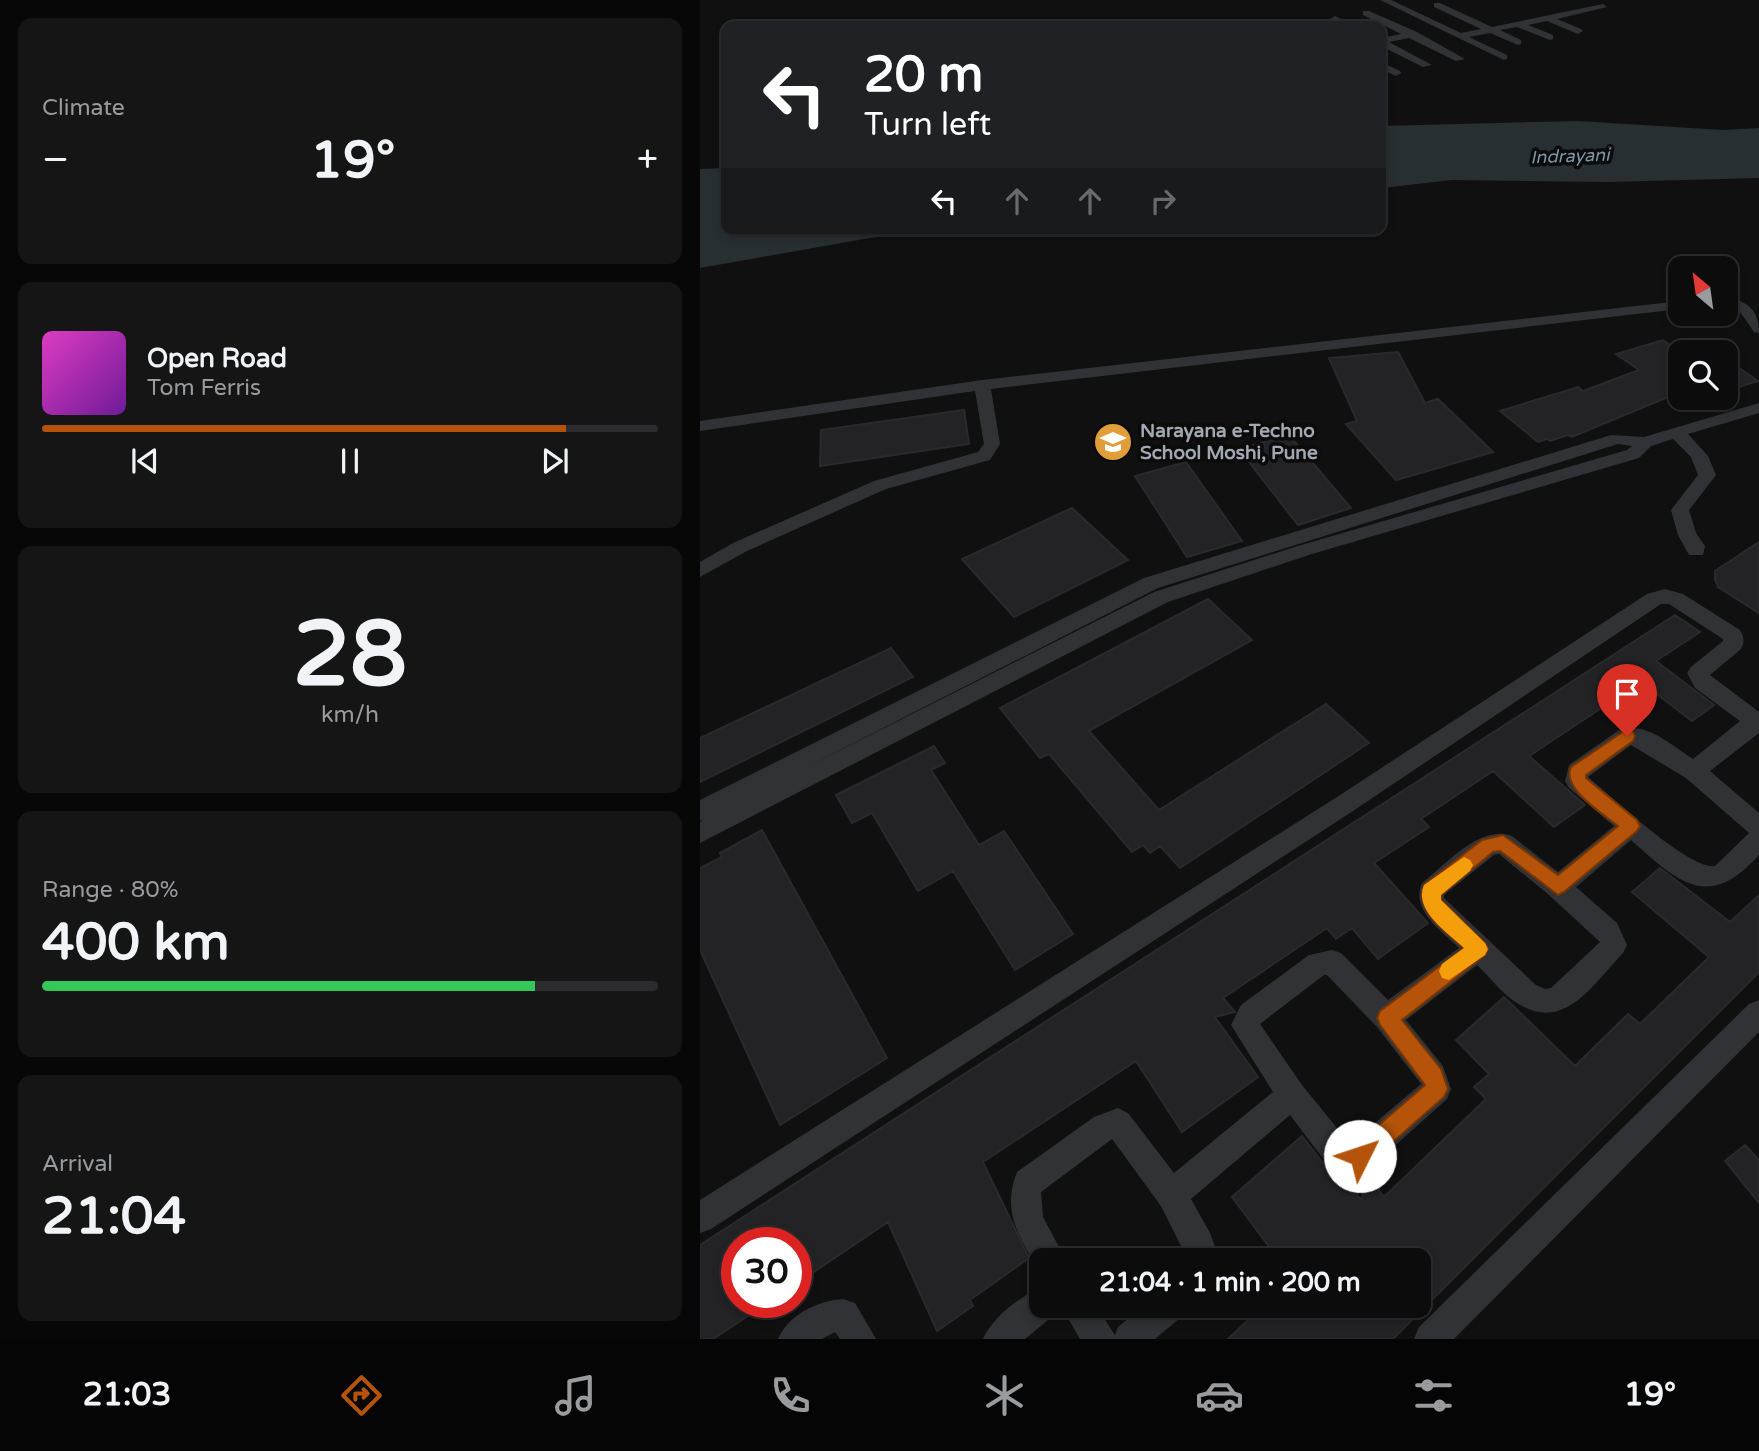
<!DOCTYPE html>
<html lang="en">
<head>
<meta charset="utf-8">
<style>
	body { margin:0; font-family:"Varela Round",sans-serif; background:#151516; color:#f1f3f6; height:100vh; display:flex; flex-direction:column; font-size:26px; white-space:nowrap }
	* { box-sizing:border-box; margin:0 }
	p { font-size:23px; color:#9a9b9d }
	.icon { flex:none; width:38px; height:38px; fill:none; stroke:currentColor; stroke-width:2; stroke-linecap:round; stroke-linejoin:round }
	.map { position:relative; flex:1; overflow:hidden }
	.sheet { display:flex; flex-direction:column; gap:18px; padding:18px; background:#070707; width:700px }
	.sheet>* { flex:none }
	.top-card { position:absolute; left:21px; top:21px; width:665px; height:214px; border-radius:14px; box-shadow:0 4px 10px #0003,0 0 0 2px #2c2c2e; background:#202124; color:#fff; overflow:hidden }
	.needle { width:46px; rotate:331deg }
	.fabs { position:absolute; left:968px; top:256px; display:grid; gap:14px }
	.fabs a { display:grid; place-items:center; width:70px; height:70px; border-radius:14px; background:#0c0c0d; box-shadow:0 4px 10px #0003,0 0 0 2px #2c2c2e; font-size:35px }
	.speed { position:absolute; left:21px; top:1227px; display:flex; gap:14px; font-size:35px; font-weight:700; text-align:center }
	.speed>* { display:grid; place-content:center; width:91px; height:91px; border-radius:50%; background:#0c0c0d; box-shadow:0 4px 10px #0003,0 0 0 2px #2c2c2e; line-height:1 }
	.speed .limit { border:10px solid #d22; background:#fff; color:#111 }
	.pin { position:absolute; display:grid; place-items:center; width:60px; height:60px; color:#fff; margin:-72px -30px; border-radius:50% 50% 50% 0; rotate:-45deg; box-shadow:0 0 7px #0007 }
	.pin .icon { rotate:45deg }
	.me { position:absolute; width:77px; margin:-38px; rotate:49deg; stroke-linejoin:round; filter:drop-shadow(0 0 5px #0008) }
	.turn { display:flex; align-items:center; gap:24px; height:147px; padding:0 28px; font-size:32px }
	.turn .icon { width:91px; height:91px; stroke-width:2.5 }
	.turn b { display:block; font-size:49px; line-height:60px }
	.lanes { display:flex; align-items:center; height:66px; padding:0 28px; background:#0003; justify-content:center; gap:35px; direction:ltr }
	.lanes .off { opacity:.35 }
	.big { font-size:52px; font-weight:800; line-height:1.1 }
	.sheet .widget { flex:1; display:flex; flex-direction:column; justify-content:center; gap:10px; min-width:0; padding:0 24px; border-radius:14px; background:#151516 }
	.sheet .dial { align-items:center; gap:0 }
	.dial b { font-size:91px; line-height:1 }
	.song { display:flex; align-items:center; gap:21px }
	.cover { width:84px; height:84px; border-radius:10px; background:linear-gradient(135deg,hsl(310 70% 55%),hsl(280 70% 35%)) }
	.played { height:7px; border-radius:4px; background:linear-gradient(90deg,#b45309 85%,#2c2c2e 85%) }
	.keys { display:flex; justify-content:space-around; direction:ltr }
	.heat { display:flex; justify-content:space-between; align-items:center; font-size:38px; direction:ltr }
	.charge { height:10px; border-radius:5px; background:linear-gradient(90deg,#34c759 80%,#2c2c2e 0) }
	.trip { position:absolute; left:329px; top:1248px; width:402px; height:70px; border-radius:14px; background:#0c0c0d; box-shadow:0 4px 10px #0003,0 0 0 2px #2c2c2e; font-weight:800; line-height:70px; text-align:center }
	.dock { display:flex; height:112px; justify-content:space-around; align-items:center; background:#050505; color:#9a9b9d }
	.dock .icon { width:49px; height:49px }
	.dock .active { color:#b45309 }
	.dock b { font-size:32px; color:#f1f3f6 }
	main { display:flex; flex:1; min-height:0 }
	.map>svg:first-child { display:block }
</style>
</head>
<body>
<main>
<section class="sheet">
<div class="widget"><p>Climate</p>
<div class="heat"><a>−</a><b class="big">19°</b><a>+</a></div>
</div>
<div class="widget">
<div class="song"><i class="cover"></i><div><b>Open Road</b><p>Tom Ferris</p></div></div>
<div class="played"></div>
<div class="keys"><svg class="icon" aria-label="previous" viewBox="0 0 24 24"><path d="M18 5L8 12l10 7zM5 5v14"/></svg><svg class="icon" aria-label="pause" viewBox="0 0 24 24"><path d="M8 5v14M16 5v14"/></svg><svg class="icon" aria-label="next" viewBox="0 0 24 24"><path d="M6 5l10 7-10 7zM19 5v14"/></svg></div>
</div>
<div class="widget dial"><b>28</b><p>km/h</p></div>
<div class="widget"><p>Range · 80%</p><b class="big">400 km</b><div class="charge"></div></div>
<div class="widget"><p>Arrival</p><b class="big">21:04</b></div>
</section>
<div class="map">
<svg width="1059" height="1339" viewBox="0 0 1059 1339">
	<rect width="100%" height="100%" fill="#101011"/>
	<path fill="#282f33" d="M878 121 1023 130 1059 128V178L908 182 752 180 681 188V126Z
		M26 168V229H246L170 238 0 268V169Z"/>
	<path fill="#232325" stroke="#2a2a2d" stroke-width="2" d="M963 340 980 352V392L872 437 868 435 850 441 847 439 838 442 800 411 878 387 883 391 939 370 916 354Z
		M698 352 725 403 738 399 793 452 696 480 646 424 657 421 629 358Z
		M1038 367 1058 381 1026 391V371Z
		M264 410 269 444 120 466 121 430Z
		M589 435 651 508 598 525 539 449Z
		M486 462 542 541 487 557 435 476Z
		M372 508 428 560 314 617 262 559Z
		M1059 542V613L1018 587 1015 579V571Z
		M508 599 552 640 389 731 459 810 626 704 669 743 480 868 460 846 450 853 443 845 432 852 349 754 340 758 300 708Z
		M975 615 1000 632 956 661 1014 705 992 721 941 682 829 756 885 805 854 827 793 771 721 819 729 827 674 863 728 923 678 959 652 928 636 939 627 928 523 998 535 1012 515 1017 558 1077 482 1132 436 1061 283 1162 329 1258 270 1300 273 1306 237 1331 188 1222 96 1284V1242H37V1302H69L13 1339H0V1245Z
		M191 648 213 677 0 782V738Z
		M234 746 245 763 231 770 279 845 304 831 373 934 315 970 253 871 218 891 172 813 152 823 136 795Z
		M62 830 187 1058 80 1125 0 950V868L22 857 20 853Z
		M960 868 1030 922 1059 895V972L693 1339H528L563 1306H719V1260H579L532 1197 602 1136 626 1167 638 1172 661 1200 668 1176 684 1197 786 1099 774 1087 789 1074 756 1040 804 997 875 1066 928 1014 940 1024 1009 957 932 892Z
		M1045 1145 1059 1160V1203L1025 1161Z"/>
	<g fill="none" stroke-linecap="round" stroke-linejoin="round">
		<path fill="#313236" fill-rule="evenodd" d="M680 0H691L761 33 781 29 734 7V3H740L792 27 903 4 907 7 857 19 881 29 883 31 878 34 847 21 828 25 853 35V39L850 40 817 27 800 30 821 40V44L818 45 790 33 769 37 807 55V59L804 60Z
			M663 11H669L717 32 765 59 756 61 709 38 689 42 732 65 723 67 681 46V38L701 34 663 15Z
			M635 16 652 24 654 26C645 27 637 26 630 19Z
			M681 62 700 71 701 73 696 76 681 69Z
			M1026 297C1048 302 1059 309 1059 333L1054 332 1038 309 1026 305Z
			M980 301V309L291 389 300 444 290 460 186 489 47 551 0 577V562L33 543 174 481 278 452 284 444 275 391 0 431V421L282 380Z
			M1059 403V413L988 434 1008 456 1016 475 989 510 996 533 1005 546 1003 555H989L978 535 971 510 998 475 991 457 973 439 951 446 939 458 612 554 468 602 0 843V822L4 819 0 821V800L444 578 911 435 944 437ZM918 444 932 446 927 450 598 546 454 592 99 771 458 588Z
			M965 589 983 594 1040 630C1044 637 1045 642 1041 649L1010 675 1059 712V733L1010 771 1059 813V855C1008 912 978 882 931 840L876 887 917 923 927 945 923 953C893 984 864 1034 817 1003 802 994 790 977 777 965L706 1020 743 1066 751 1089 747 1099 671 1167 648 1174 628 1165 590 1115 491 1199 510 1233 520 1260H488L461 1206 412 1139 341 1192 343 1217 366 1260H341V1272L339 1271C320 1237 301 1212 317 1172L394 1117 418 1108 428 1113 474 1173 573 1092 531 1025 541 1005 609 955 632 950 641 953 688 1000 759 948C742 931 710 910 722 883 746 865 779 824 812 836L858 872 914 826 869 788 865 781 869 765 919 730C946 721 971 745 993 759L1040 721 995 688 987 673 991 667 1023 641V639L969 604H961L653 811 11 1229 0 1233V1200L637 797 947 594ZM931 745 986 778 1049 833 1015 866C989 870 911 796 888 777ZM799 854 849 895 900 942 851 988 845 989 836 985 744 898V895L794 855ZM624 975H627L677 1027 721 1084 650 1144 602 1085 560 1024Z
			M1059 1000V1032L754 1339H714L719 1327 1049 1004Z
			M341 1288V1306H357L353 1316 325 1339H283C292 1318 320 1296 341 1288Z
			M143 1299 155 1303 176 1339H140L135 1332 122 1339H78C89 1314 117 1301 143 1299Z
			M361 1306H396L415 1335 418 1327 444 1306H484L480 1318 455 1339H380Z"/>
	</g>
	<path fill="#b45309" stroke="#753606" stroke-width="2" d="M927 729 933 731 935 736 933 741 886 775V778L937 820 940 826 937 831 864 892 858 895 800 851 793 852 741 895V900L785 943 788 949 785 955 702 1020 741 1069 748 1089 744 1097 668 1164 660 1168 652 1164 648 1156 652 1148 725 1085 680 1025 677 1018 680 1011 764 948C748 933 713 910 724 885L782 840 803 835 858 875 918 826C902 813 861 788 871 767Z"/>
	<path fill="#f59e0b" d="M764 857 770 860 773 865 770 871 741 895V900L785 943 788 949 785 955 749 980 742 978 739 971 742 964 764 948C748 933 713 910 724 885Z"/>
	<defs>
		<symbol id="school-disc" viewBox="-11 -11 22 22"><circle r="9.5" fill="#e09d39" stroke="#0b0b0c"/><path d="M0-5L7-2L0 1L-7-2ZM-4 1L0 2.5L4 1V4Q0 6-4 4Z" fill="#fff"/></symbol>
	</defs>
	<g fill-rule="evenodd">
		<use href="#school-disc" x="391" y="420" width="44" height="44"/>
	</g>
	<g text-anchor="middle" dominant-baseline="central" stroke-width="7" stroke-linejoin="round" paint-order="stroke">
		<g font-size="18" font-style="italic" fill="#7c97aa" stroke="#0b0b0c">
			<text transform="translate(870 156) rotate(-2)">Indrayani</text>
		</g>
		<g font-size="19" font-weight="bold" fill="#a2a8b1" stroke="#0b0b0c" text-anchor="start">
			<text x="440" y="431">Narayana e-Techno<tspan x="440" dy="22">School Moshi, Pune</tspan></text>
		</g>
	</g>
</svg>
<div class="fabs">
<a><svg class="needle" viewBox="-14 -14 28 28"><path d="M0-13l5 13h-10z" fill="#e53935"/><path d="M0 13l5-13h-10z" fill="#9a9b9d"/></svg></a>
<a><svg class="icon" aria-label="search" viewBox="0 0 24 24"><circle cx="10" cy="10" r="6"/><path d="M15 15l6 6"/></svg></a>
</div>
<div class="speed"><div class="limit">30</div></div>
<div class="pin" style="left:927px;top:736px;background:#d93025"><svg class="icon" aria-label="arrive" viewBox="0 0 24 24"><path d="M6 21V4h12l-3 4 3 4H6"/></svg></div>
<svg class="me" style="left:660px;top:1156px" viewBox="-20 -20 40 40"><circle r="19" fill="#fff"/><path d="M0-13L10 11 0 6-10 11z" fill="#b45309"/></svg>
<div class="trip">21:04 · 1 min · 200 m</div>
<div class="top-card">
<div class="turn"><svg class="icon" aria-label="left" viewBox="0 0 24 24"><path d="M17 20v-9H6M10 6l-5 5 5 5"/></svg><div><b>20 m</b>Turn left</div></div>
<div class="lanes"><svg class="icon" aria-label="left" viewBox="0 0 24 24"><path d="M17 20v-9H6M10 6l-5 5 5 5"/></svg><svg class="icon off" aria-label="ahead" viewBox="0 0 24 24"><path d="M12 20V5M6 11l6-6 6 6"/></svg><svg class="icon off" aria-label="ahead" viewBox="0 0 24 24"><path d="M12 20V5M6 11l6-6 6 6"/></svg><svg class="icon off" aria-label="right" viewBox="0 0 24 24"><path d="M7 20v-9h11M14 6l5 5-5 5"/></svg></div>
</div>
</div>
</main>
<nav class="dock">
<b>21:03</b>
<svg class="icon active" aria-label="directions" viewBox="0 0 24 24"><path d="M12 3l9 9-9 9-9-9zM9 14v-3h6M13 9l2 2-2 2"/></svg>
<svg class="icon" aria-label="music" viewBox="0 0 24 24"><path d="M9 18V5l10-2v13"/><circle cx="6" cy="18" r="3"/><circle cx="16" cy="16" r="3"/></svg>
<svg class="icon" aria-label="phone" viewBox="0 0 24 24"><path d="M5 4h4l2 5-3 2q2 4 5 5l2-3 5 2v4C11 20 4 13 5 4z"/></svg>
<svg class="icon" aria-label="climate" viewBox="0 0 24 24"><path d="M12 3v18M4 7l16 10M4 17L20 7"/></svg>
<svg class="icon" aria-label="car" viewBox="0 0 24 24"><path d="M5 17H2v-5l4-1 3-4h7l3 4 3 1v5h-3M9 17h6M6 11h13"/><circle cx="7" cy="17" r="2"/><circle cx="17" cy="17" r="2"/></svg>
<svg class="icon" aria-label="filters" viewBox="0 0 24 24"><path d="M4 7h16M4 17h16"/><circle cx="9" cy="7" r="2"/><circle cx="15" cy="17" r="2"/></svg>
<b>19°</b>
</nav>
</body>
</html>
